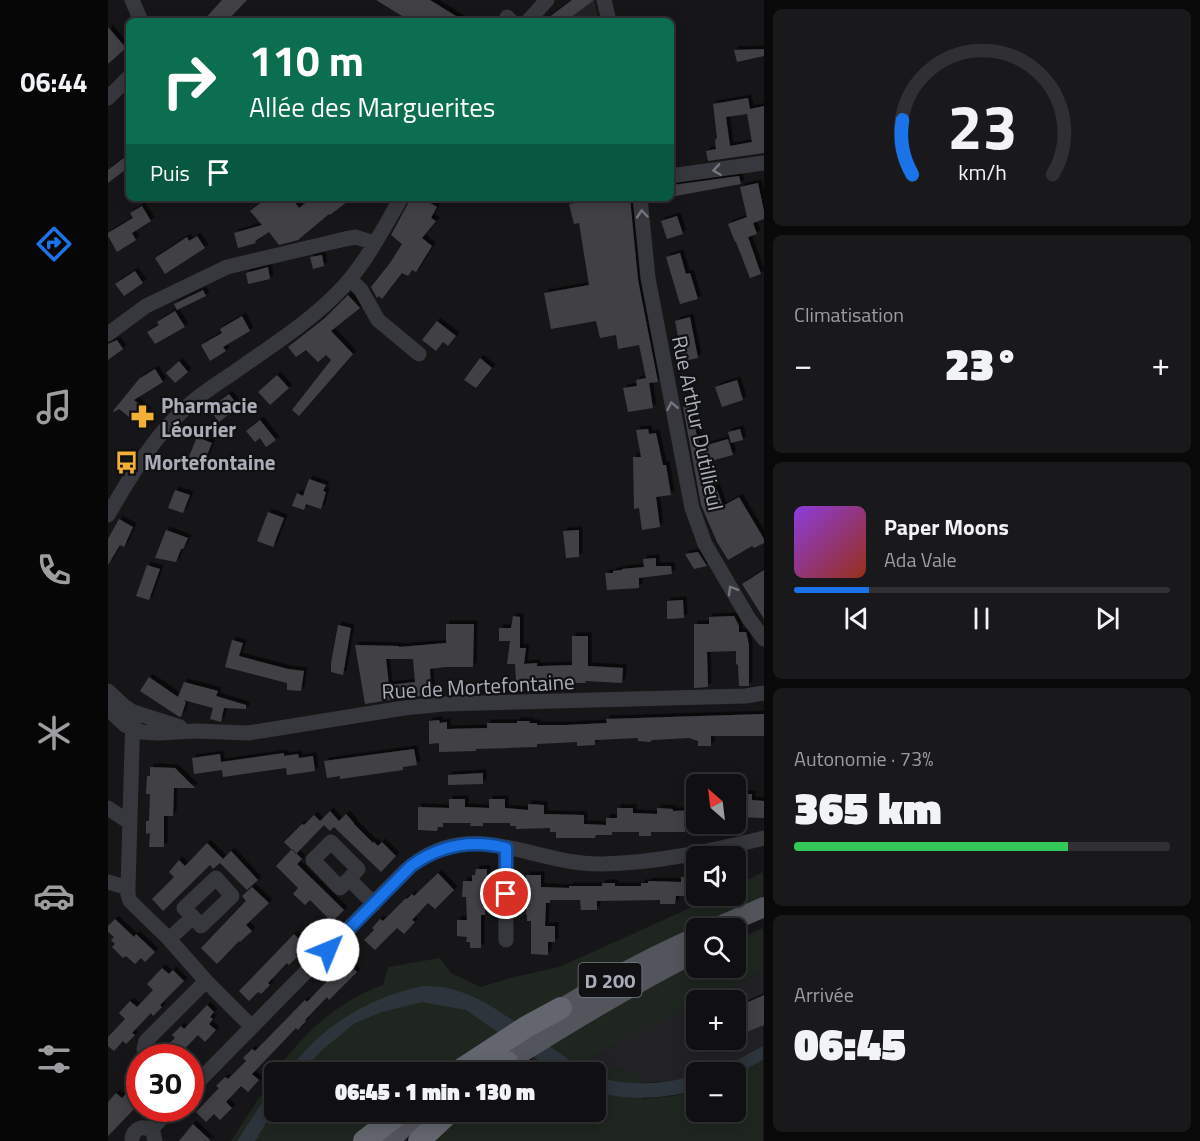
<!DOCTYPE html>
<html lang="fr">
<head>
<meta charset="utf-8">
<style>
	body { margin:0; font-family:"Titillium Web",sans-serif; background:#19191b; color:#f1f3f6; height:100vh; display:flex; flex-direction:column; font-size:22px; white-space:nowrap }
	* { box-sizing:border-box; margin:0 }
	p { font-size:20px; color:#9c9d9f }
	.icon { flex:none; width:33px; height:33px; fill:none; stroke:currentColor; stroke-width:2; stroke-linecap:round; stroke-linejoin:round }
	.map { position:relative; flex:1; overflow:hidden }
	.drawer { display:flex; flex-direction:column; gap:9px; padding:9px; background:#09090a; width:436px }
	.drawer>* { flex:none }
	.banner { position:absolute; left:18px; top:18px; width:548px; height:183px; border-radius:9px; box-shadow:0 3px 15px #0003,0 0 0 2px #303032; background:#0b6e4f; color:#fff; overflow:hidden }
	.needle { width:39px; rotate:332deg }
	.buttons { position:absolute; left:578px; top:774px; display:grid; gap:12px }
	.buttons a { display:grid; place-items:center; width:60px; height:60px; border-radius:9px; background:#101012; box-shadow:0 3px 15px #0003,0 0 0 2px #303032; font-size:30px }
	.speed { position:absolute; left:18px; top:1044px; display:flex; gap:12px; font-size:30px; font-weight:700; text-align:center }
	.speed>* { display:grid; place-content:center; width:78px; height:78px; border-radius:50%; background:#101012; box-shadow:0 3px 15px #0003,0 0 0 2px #303032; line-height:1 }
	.speed .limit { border:9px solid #d22; background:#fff; color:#111 }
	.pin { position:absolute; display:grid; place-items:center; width:51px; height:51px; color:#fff; margin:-26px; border:3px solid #fff; border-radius:50%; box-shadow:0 2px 6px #0007 }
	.me { position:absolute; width:66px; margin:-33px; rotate:45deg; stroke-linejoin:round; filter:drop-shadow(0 0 4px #0008) }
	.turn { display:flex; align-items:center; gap:21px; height:126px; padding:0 24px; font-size:27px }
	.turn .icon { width:78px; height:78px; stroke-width:2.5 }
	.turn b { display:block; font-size:42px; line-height:51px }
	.then { display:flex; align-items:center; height:57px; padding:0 24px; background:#0003; gap:12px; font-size:22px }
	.big { font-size:45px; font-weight:800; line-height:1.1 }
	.drawer .card { flex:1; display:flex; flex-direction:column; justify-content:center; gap:9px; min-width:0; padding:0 21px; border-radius:9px; background:#19191b }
	.drawer .dial { align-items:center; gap:0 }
	.dial svg { height:156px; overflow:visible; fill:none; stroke:#303032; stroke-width:7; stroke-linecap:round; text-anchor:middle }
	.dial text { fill:#f1f3f6; stroke:none }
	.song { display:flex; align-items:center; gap:18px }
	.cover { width:72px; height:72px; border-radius:9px; background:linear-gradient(135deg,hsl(270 70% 55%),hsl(10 70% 35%)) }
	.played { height:6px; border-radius:3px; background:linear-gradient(90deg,#1a73e8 20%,#303032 20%) }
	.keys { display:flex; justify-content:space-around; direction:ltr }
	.heat { display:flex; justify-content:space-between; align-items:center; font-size:33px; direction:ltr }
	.charge { height:9px; border-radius:4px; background:linear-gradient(90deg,#34c759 73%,#303032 0) }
	.trip { position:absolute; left:156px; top:1062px; width:342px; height:60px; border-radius:9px; background:#101012; box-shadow:0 3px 15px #0003,0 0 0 2px #303032; font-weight:800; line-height:60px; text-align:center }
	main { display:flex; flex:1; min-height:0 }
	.menu { display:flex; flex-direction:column; width:108px; justify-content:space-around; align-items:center; background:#060607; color:#9c9d9f }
	.menu .icon { width:42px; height:42px }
	.menu .selected { color:#1a73e8 }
	.menu b { font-size:27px; color:#f1f3f6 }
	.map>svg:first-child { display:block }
</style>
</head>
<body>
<main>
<nav class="menu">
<b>06:44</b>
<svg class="icon selected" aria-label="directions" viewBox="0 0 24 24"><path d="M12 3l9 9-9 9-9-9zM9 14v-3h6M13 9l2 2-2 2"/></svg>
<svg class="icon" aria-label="music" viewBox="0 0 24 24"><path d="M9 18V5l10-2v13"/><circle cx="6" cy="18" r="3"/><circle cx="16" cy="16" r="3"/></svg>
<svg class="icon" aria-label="phone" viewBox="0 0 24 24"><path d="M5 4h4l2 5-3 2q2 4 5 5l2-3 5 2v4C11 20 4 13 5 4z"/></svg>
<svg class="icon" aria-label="climate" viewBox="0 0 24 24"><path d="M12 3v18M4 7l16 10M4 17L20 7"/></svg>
<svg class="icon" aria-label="car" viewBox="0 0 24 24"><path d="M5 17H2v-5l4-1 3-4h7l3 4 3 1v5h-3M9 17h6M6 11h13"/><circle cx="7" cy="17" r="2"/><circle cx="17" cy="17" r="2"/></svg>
<svg class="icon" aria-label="filters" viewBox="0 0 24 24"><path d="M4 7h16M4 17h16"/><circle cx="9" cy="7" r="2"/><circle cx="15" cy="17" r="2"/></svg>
</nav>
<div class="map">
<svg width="656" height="1141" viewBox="0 0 656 1141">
	<defs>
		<filter id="shadow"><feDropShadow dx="3.5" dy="-3.5" stdDeviation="0" flood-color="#0009"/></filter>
	</defs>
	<rect width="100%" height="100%" fill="#161618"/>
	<path fill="#222225" d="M464 0H486L491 21H437Z
		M655 971V1046L626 1062 597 1072H588V1075L571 1080 533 1083 532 1073H517L483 1058 512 1040 588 1002V1040H627V1000H592Z"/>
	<path fill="#1e261f" d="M655 872V899L596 928H588L339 1072H168C194 1034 230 1001 275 985L280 967 332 958 343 973 372 987 406 977 451 967 609 896H627V886Z
		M655 928V971L593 1000H588V1003L512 1040 484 1058 516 1073H533L535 1099 564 1096 588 1090V1112H627V1075L655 1060V1141H324L354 1112H488V1072H406L426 1058 430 1060 453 1055 440 1045 588 960V968H627V941Z
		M166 1075V1112H285L250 1141H123Z"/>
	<path fill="#2c353c" d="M315 986C356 984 389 1009 421 1032 440 1045 460 1059 479 1072H447L358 1010 314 1002 274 1012 247 1023 213 1051 194 1072H178C188 1062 196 1051 207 1041 236 1013 276 994 315 986Z
		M655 1046V1060L627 1075V1072H597L625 1062Z
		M588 1075V1090C554 1099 522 1101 488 1092V1077C522 1086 554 1085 588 1075Z
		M166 1087V1110L147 1141H129L158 1097Z"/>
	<path fill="#404145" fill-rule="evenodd" filter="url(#shadow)" d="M114 0H139L119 21H95Z
		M268 0H322L356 21H302Z
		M464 0H486L458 21H436Z
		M0 27 18 48 0 64Z
		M656 49V56L629 62 626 50Z
		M640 98 642 109 656 106V153L600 161 598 151 608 149 607 140 609 138 605 104ZM639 114 644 142 622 146 618 117Z
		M21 154V167L0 183V170Z
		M631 176 633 184 562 197V187L565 185Z
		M650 183 656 211V219L645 223 649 234 640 237 653 274 642 278 628 242H627L620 224 639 217 632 187Z
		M159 198H184L191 208 204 198H244L222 215 221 214 190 240 171 245 161 232 147 241 148 243 130 248 126 233 154 225 142 211Z
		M303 198H313L329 207 323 218 328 221 314 238 324 246 308 272 304 270 300 276 294 273 274 299 271 296 269 298 263 287 282 263 294 244 283 235Z
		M466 198H522L530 280 550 382 541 383 545 408 520 412 515 388 529 386 528 380 538 378 531 345 510 349 508 335 492 338 488 321 443 329 436 293 481 285 471 223 466 224 461 204 467 203Z
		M34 206 43 221 24 233 28 240 9 252 0 236V233L25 218 22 213Z
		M569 216 575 234 559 239 553 221Z
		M89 236 97 248 57 274 47 258 79 237 81 241Z
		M572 253 578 274 582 273 590 299 572 304 558 257Z
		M214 255 216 266 205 269 202 257Z
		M160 267 162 279 140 284 138 273Z
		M27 271 35 283 16 296 7 284Z
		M95 290 98 296 69 310 66 304Z
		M240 295 252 308 223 331 245 354 191 416 184 410 223 360 218 355 210 362 198 350 188 357 180 347 217 318Z
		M67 311 77 327 47 344 39 332 51 325 49 322Z
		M134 316 142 331 115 347 118 351 102 361 93 345 114 333 112 329Z
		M582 317 590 358 575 361 567 321Z
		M329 321 348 336 340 346 335 342 328 351 314 340Z
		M9 340 15 349 0 360V344Z
		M372 358 384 368 368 388 356 380Z
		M71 361 80 372 67 383 58 373Z
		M47 369 55 382 26 400 40 411 30 424 11 409 6 412 5 411 31 379Z
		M169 375 181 388 162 405 150 392Z
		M629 380 635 400 614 407 607 387Z
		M121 394 128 403 123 408 125 411 111 422 101 409Z
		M581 405 592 447 620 439 625 455 595 463 602 489 608 487 615 506 631 497 656 539V543L646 548 644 546 620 560 609 542 593 505 575 407Z
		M152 420 168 440 158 447 152 438 147 442 138 431Z
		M540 429 541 434 548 433 555 465H558L563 495 548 497 552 527 534 530 531 508 526 509 525 457H533L528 430Z
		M632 429 635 440 623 443 620 432Z
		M89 437 104 443 95 465 80 459Z
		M201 479 218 485 215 491 218 492 213 509 198 504 196 510 184 506 189 493 195 496Z
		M67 490 82 495 75 513 60 508Z
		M160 512 176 518 165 547 149 541Z
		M11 519 25 527 16 547 12 545 0 565V539Z
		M58 530 80 538 75 549H73L68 562 47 558Z
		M471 530V557L458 558 455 531Z
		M590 552 599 566 586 569 577 554Z
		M548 558V566H563L564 574 531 578V588L499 590 497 573H505V571L514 570V569L536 567 535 559Z
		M39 565 52 569 41 600 28 596Z
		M656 570V619L634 584Z
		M575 600 576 618 559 619V601Z
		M405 616 412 617V648H418L416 664 429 663V666H434L464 665V636H480V666L515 668 514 683 477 681 478 683H454V678L408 681 407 664H415H399L402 641H391V628H403Z
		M626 616 631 626V632H638L641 645V686H631L630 665 628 664V651L599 652 600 687 586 688V624H601V617Z
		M338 624H366L365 667H337L322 669 323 695 294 698 257 704 247 645 291 646V647L338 643ZM278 659H305L307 682 281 685Z
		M230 625 243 628 235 675 223 672V663Z
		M124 640 135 643 131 656 180 669 196 671 193 691 179 690V683L117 667Z
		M41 677 70 697 76 682 110 691 108 696 138 705V709L116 708 113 722 102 719 105 708 75 700 78 702 73 717 70 716 32 691Z
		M656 714V736H603V746H590V741L581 738 544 740 542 742 530 741V738L487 740V745L469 746V742L429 744V747L368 749V751L331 752V743L321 744V721L331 720 332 723 339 722V729L379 728V723H409V721H421L422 723H429V725H458L499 723 498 719Z
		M306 749 309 765 295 767V770L232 779V776L219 778 216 761Z
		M176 753V756L190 754 191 758 205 756 207 771 179 775 178 768 115 777 114 770 86 774 84 758 112 754 113 762Z
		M42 767 67 768 87 788H66L65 816H56V847H41L42 833 38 834V821H41L42 794H38L39 776H42Z
		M375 773V784L340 785V775Z
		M627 794H644V800L656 801V818L627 817Z
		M341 799H357V807L381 808V799H397V808L420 810V804L436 805V814L476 815V824L498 825V818H509V808H525V813L549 814V808L565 809V811L588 810V825H582V828H577V832H543V836H531V832H504V835H488L487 838H448V832H442V828L408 829V826H402V823H375V826H362L363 823H335V827H330L329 831 310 830V807L341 808Z
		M222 811 231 821 238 814 246 823V824L265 843 266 842 270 846 274 842 288 856 273 872 226 827 222 831 212 821Z
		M206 815 216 825 188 854 176 842 194 824 196 825Z
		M99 843 115 859 123 851 150 880 139 890 112 863 105 869 102 865 55 911 44 899 66 877 61 872 71 860 77 866Z
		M184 849 194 859 189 864 236 910 224 922 202 900 197 905 185 894 190 888 168 866Z
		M368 869H379L378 908 377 915H373V948H362V942H358L359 937 349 936V920H359L358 897H354L355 881H364V875H367Z
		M330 873 346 890 327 909 320 903 304 920 307 922 296 934 289 928 267 950 256 940 266 930 264 928 272 919 275 921 298 898 299 899 304 894 306 896Z
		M418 875H433V887L461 888V886H494V883H507V886H533V883H540V881L573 882V877L588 878V889H579V896H568L567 904H552V900L489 901V910H473L472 900H442V903H438L437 926H447V942H440V955L423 954V921H419V915H418Z
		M144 887 161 903 138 925 144 931 132 942 131 941 109 964 93 948 134 905 138 901 134 896Z
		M7 919 26 937 28 934 47 952 37 962 33 958 27 964 18 956 15 958 4 947 7 944 3 940 6 937 0 932V926Z
		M186 934 197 945 187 955 189 957 181 965 179 963 160 983 162 985 153 994 150 992 141 1001 131 991Z
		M239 962 249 972 221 1000 219 997 197 1020 198 1021 194 1025 190 1030 188 1028 148 1070 144 1074 151 1080 140 1092 133 1086 118 1102 124 1108 112 1120 106 1114 98 1122 88 1112 111 1088 108 1086 117 1077 120 1079 138 1061 135 1058 144 1049 147 1051 197 1000 199 1002 220 980 218 978 227 968 230 971Z
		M54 968 61 974 65 970 76 981 52 1005 54 1007 45 1016 43 1013 24 1033 27 1035 18 1044 15 1041 6 1051 0 1046V1037L17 1019 11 1013 22 1001 29 1007 45 990 39 984Z
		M656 995V1025L636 1033 627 1013V1008Z
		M99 1005 106 1012 102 1017 105 1019 101 1024 108 1030 97 1042 90 1035 68 1058H50L49 1055 67 1038 64 1035 73 1026 76 1029Z
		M26 1085 32 1091V1103L0 1136V1102L8 1093 14 1098Z
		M85 1124 103 1141H71Z"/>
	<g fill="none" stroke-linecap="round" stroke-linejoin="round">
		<path stroke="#37383d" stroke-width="15" d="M24 0 33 21
			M496 0 501 21
			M399 17 403 21
			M420 21 439 0
			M0 98 21 77
			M562 176 656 163
			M532 198 540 278 584 508 597 544 641 619 656 639
			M242 279 253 290 270 320 311 354
			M0 334 38 306 119 267 237 239 248 237 266 243
			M0 515C23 476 46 435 81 405 94 393 110 383 125 373 163 346 204 321 236 286 258 262 277 226 293 198
			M0 691 16 706 25 712 72 727
			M0 709 17 725 34 732 50 733 89 731 140 733 296 708 336 704 638 696 656 693
			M25 712 20 888V895L22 901 61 939 98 981 144 1027
			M0 808 21 822
			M241 879 232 888 205 860 223 842 250 869 241 879 266 904
			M0 882 20 888
			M61 939 85 917 93 926 124 896 108 878 76 908 85 917
			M398 940V848
			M40 1058 36 1049 38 1041 98 981
			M82 1090 297 871C361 813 423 865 494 864 548 863 603 851 656 838
			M43 1129 64 1108
			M24 1141C24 1128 36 1124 45 1132L47 1141"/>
		<path stroke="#53555c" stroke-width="20" d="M607 928 656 907
			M442 1016C488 986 537 960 588 937
			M386 1070C452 1028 519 987 588 952
			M281 1141 312 1112"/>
		<path stroke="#63666e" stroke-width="22" d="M349 1072 418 1027 453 1008
			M387 1072 399 1062
			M256 1141 293 1112
			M311 1141 342 1112"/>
	</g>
	<defs><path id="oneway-chevron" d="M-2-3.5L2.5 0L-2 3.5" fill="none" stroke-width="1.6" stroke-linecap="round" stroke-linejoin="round" transform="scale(1.5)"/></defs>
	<g stroke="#757881">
		<use href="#oneway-chevron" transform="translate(609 170) rotate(172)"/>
		<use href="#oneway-chevron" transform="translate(534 214) rotate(-95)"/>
		<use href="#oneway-chevron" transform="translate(564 406) rotate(-101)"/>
		<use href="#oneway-chevron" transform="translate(624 590) rotate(-120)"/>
	</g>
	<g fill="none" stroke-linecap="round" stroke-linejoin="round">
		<defs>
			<path id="route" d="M220 950 303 866C332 845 363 839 398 848V894"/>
		</defs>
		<use href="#route" stroke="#114b97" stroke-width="15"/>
		<use href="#route" stroke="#1a73e8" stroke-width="10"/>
	</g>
	<defs>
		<symbol id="pharmacy-bare" viewBox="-9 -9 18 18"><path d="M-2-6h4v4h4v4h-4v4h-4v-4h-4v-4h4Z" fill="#f2b134" stroke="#111113" stroke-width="2.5" paint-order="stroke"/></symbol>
		<symbol id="bus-bare" viewBox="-9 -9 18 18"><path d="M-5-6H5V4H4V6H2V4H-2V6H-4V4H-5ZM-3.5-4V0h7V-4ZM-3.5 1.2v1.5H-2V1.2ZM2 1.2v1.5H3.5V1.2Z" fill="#f2b134" stroke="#111113" stroke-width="2.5" paint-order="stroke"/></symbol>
	</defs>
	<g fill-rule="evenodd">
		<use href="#pharmacy-bare" x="18" y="400" width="33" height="33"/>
		<use href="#bus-bare" x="2" y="446" width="33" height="33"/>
	</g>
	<g text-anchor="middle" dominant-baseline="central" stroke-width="4.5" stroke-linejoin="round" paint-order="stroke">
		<rect fill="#111113" stroke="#7b7e86" stroke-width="1.5" x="470.5" y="963" width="63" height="34" rx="4.5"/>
		<g font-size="20" font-weight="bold" fill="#a8adb8">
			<text x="502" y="980">D 200</text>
		</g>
		<g font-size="21" font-weight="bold" fill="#a8adb8" stroke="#111113" text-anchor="start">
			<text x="53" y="405">Pharmacie<tspan x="53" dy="24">Léourier</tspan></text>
			<text x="36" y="462">Mortefontaine</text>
		</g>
		<g font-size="21" fill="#a8adb8" stroke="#111113">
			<text transform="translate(590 423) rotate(78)">Rue Arthur Dutillieul</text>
			<text transform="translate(370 686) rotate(-3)">Rue de Mortefontaine</text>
		</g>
	</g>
</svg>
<div class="buttons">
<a><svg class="needle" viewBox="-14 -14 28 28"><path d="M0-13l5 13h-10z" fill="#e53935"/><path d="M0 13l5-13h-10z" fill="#9c9d9f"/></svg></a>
<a><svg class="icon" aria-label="sound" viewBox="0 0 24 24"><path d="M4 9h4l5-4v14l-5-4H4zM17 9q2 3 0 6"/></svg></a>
<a><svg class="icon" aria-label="search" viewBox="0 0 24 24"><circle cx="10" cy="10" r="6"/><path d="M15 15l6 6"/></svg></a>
<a>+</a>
<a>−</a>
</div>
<div class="speed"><div class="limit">30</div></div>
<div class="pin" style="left:398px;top:894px;background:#d93025"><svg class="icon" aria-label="arrive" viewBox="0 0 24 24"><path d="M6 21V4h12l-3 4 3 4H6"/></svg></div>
<svg class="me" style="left:220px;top:950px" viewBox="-20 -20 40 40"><circle r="19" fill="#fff"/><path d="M0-13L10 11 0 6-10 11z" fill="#1a73e8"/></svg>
<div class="trip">06:45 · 1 min · 130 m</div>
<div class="banner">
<div class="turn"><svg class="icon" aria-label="right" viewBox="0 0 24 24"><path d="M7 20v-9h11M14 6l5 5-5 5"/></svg><div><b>110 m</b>Allée des Marguerites</div></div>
<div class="then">Puis<svg class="icon" aria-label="arrive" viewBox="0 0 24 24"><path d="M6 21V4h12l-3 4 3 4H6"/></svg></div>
</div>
</div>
<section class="drawer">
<div class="card dial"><svg viewBox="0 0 100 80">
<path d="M14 69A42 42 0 1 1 86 69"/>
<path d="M14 69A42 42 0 0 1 9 41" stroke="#1a73e8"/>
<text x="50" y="56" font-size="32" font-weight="700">23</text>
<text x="50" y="72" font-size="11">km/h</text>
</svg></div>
<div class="card"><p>Climatisation</p>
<div class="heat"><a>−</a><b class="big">23°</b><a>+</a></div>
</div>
<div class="card">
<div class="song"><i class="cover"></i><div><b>Paper Moons</b><p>Ada Vale</p></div></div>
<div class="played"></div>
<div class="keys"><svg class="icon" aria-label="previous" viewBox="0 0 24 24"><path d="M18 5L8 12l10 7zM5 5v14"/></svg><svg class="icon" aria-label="pause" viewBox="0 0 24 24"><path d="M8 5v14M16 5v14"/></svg><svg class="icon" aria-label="next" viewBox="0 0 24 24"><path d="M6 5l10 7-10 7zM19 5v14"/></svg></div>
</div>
<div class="card"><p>Autonomie · 73%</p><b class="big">365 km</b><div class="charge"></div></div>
<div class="card"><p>Arrivée</p><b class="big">06:45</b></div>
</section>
</main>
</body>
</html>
